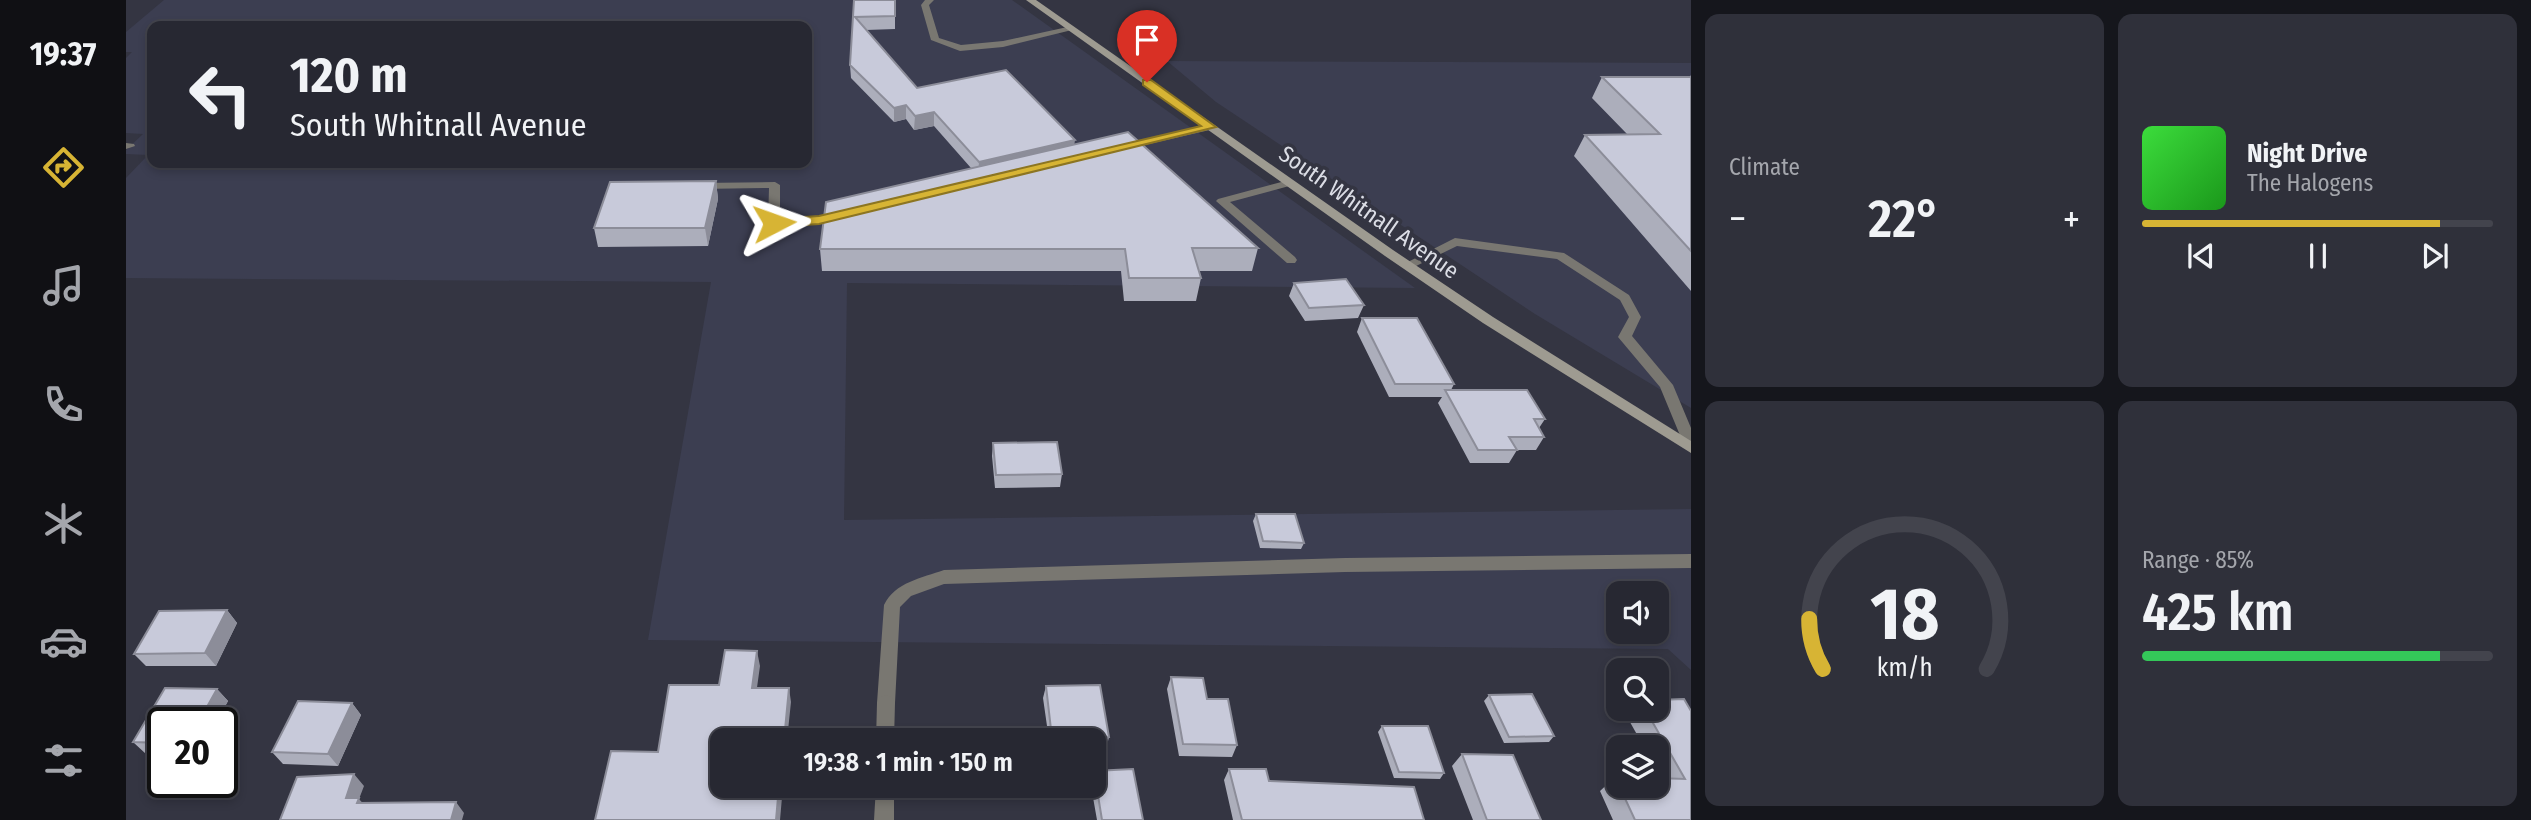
<!DOCTYPE html>
<html lang="en">
<head>
<meta charset="utf-8">
<style>
	body { margin:0; font-family:"Fira Sans Condensed",sans-serif; background:#2f303a; color:#f1f3f6; height:100vh; display:flex; flex-direction:column; font-size:26px; white-space:nowrap }
	* { box-sizing:border-box; margin:0 }
	p { font-size:23px; color:#a4a6ac }
	.icon { flex:none; width:38px; height:38px; fill:none; stroke:currentColor; stroke-width:2; stroke-linecap:round; stroke-linejoin:round }
	.map { position:relative; flex:1; overflow:hidden }
	.panel { display:flex; flex-direction:column; gap:14px; padding:14px; background:#15161c; width:840px }
	.panel>* { flex:none }
	.guide { position:absolute; left:21px; top:21px; width:665px; height:147px; border-radius:14px; box-shadow:0 4px 10px #0003,0 0 0 2px #43444d; background:#272832; color:#f1f3f6; overflow:hidden }
	.fabs { position:absolute; left:1480px; top:581px; display:grid; gap:14px }
	.fabs a { display:grid; place-items:center; width:63px; height:63px; border-radius:14px; background:#272832; box-shadow:0 4px 10px #0003,0 0 0 2px #43444d; font-size:35px }
	.speed { position:absolute; left:21px; top:707px; display:flex; gap:14px; font-size:35px; font-weight:700; text-align:center }
	.speed>* { display:grid; place-content:center; width:91px; height:91px; border-radius:50%; background:#272832; box-shadow:0 4px 10px #0003,0 0 0 2px #43444d; line-height:1 }
	.speed .limit { border:4px solid #111; border-radius:10px; background:#fff; color:#111 }
	.pin { position:absolute; display:grid; place-items:center; width:60px; height:60px; color:#fff; margin:-72px -30px; border-radius:50% 50% 50% 0; rotate:-45deg; box-shadow:0 0 7px #0007 }
	.pin .icon { rotate:45deg }
	.me { position:absolute; width:77px; margin:-38px; rotate:86deg; stroke-linejoin:round; filter:drop-shadow(0 0 5px #0008) }
	.turn { display:flex; align-items:center; gap:24px; height:147px; padding:0 28px; font-size:32px }
	.turn .icon { width:91px; height:91px; stroke-width:2.5 }
	.turn b { display:block; font-size:49px; line-height:60px }
	.big { font-size:52px; font-weight:600; line-height:1.1 }
	.panel .tile { flex:1; display:flex; flex-direction:column; justify-content:center; gap:10px; min-width:0; padding:0 24px; border-radius:14px; background:#2f303a }
	.panel .dial { align-items:center; gap:0 }
	.dial svg { height:182px; overflow:visible; fill:none; stroke:#43444d; stroke-width:7; stroke-linecap:round; text-anchor:middle }
	.dial text { fill:#f1f3f6; stroke:none }
	.song { display:flex; align-items:center; gap:21px }
	.cover { width:84px; height:84px; border-radius:10px; background:linear-gradient(135deg,hsl(120 70% 55%),hsl(120 70% 35%)) }
	.played { height:7px; border-radius:4px; background:linear-gradient(90deg,#d7b434 85%,#43444d 85%) }
	.keys { display:flex; justify-content:space-around; direction:ltr }
	.heat { display:flex; justify-content:space-between; align-items:center; font-size:38px; direction:ltr }
	.charge { height:10px; border-radius:5px; background:linear-gradient(90deg,#34c759 85%,#43444d 0) }
	.panel .tiles { flex:1; display:grid; gap:14px; grid-template-columns:repeat(2,1fr) }
	.trip { position:absolute; left:584px; top:728px; width:396px; height:70px; border-radius:14px; background:#272832; box-shadow:0 4px 10px #0003,0 0 0 2px #43444d; font-weight:600; line-height:70px; text-align:center }
	main { display:flex; flex:1; min-height:0 }
	.tab-bar { display:flex; flex-direction:column; width:126px; justify-content:space-around; align-items:center; background:#101014; color:#a4a6ac }
	.tab-bar .icon { width:49px; height:49px }
	.tab-bar .current { color:#d7b434 }
	.tab-bar b { font-size:32px; color:#f1f3f6 }
	.map>svg:first-child { display:block }
</style>
</head>
<body>
<main>
<nav class="tab-bar">
<b>19:37</b>
<svg class="icon current" aria-label="directions" viewBox="0 0 24 24"><path d="M12 3l9 9-9 9-9-9zM9 14v-3h6M13 9l2 2-2 2"/></svg>
<svg class="icon" aria-label="music" viewBox="0 0 24 24"><path d="M9 18V5l10-2v13"/><circle cx="6" cy="18" r="3"/><circle cx="16" cy="16" r="3"/></svg>
<svg class="icon" aria-label="phone" viewBox="0 0 24 24"><path d="M5 4h4l2 5-3 2q2 4 5 5l2-3 5 2v4C11 20 4 13 5 4z"/></svg>
<svg class="icon" aria-label="climate" viewBox="0 0 24 24"><path d="M12 3v18M4 7l16 10M4 17L20 7"/></svg>
<svg class="icon" aria-label="car" viewBox="0 0 24 24"><path d="M5 17H2v-5l4-1 3-4h7l3 4 3 1v5h-3M9 17h6M6 11h13"/><circle cx="7" cy="17" r="2"/><circle cx="17" cy="17" r="2"/></svg>
<svg class="icon" aria-label="filters" viewBox="0 0 24 24"><path d="M4 7h16M4 17h16"/><circle cx="9" cy="7" r="2"/><circle cx="15" cy="17" r="2"/></svg>
</nav>
<div class="map">
<svg width="1565" height="820" viewBox="0 0 1565 820">
	<rect width="100%" height="100%" fill="#343542"/>
	<path fill="#3c3e51" fill-rule="evenodd" d="M38 0H886L1289 288 721 283 718 520 1565 509V670L1542 649 522 640 585 282 0 278V178L22 155 0 154V150L17 134 0 133V58L6 52H0V32ZM26 26H681V163H26ZM1493 593H1531V632H1493Z
		M1041 61 1565 63V408L1409 314 1090 102Z"/>
	<g fill="none" stroke-linecap="round" stroke-linejoin="round">
		<path fill="#797771" fill-rule="evenodd" d="M799 0H808L803 5 813 38 835 45 877 41 946 26 950 29 877 47 834 51 805 40 795 5Z
			M1084 124 1089 127 1088 129 997 150 992 147 993 145Z
			M1163 180 1167 181V185L1104 202 1169 257 1171 260 1169 263H1161L1090 201 1092 199Z
			M649 182 654 185V219L693 217 716 211 722 214 720 216 693 223 648 226 642 223 643 188 573 189 568 186 573 183Z
			M1329 238 1438 253 1503 295 1515 317 1506 336 1547 385 1565 428V450L1560 449 1558 445 1534 387 1492 337 1503 317 1494 300 1431 259 1331 246 1286 268 1282 269 1276 265Z
			M1565 554V568L1219 572 818 584 785 596 774 607 769 703 766 709 760 711 754 709 751 703 758 605C769 582 796 578 818 570L1219 558Z"/>
		<path fill="#797771" fill-rule="evenodd" d="M0 143 8 144 9 146 0 149Z
			M760 695 766 697 769 703 768 740H750L751 703 754 697Z
			M750 786H768V820H748Z"/>
		<path fill="#9e9b91" fill-rule="evenodd" d="M900 0H910L1267 250 1367 317 1565 441V453L1357 323 1259 256Z"/>
	</g>
	<path fill="#acaebb" d="M728 0H769V29L740 30 791 88 948 144 1132 248 1126 271H1073L1075 278 1070 301H998L995 271H696L694 249 845 168 808 126 788 130 780 119 768 122 725 78 724 65Z
		M1565 75V291L1448 156 1459 135 1501 134 1466 98 1476 77H1564Z
		M590 181 592 199 582 246 472 247 468 228Z
		M1168 283 1238 305 1232 318 1179 321 1163 296Z
		M1236 318 1328 384 1325 390 1419 419 1413 428 1418 437 1410 450H1391L1383 463H1344L1312 403 1316 397H1263L1231 332Z
		M867 443 936 474 934 487 869 488 866 456Z
		M1130 514 1178 543 1175 549 1134 548 1127 521Z
		M101 610 111 623 90 666H20L8 654Z
		M1045 677 1081 699 1111 745 1106 757 1053 756 1041 689Z
		M920 686 983 737 980 749H968V740H923L917 698Z
		M39 688 91 689 102 701 90 723H37V754H20L7 742Z
		M1363 695 1428 736 1423 742 1378 743 1358 701Z
		M226 703 235 715 212 766 157 764 146 752Z
		M1505 709 1565 711V820H1487L1474 791 1489 777 1535 778 1531 772V747H1518L1500 715Z
		M1256 726 1318 773 1314 779 1268 778 1252 732Z
		M1336 754 1415 820H1347L1326 766Z
		M1103 769 1143 781 1298 820H1107L1098 780Z
		M968 771 1017 820H971L965 786H968Z"/>
	<path fill="#8c8d99" d="M780 105V119L768 122V108Z
		M808 112V126L788 130 789 116Z
		M949 140 947 154 852 176 853 162Z
		M590 181 592 199 582 246 579 228Z
		M101 610 111 623 90 666 79 653Z
		M631 651 634 666 629 702 626 688Z
		M663 688 665 702 661 740H658Z
		M91 689 102 701 90 723H72Z
		M226 703 235 715 212 766 202 754Z
		M228 774 238 786 233 799 242 809 220 798Z
		M653 786H657L654 820H650Z
		M330 802 338 813 336 820H325Z"/>
	<path fill="#c8cada" stroke="#8c8d99" stroke-width="2" d="M728 0H769V16L729 17 791 88 880 70 949 140 853 162 808 112 789 116 780 105 768 108 724 65Z
		M1476 77H1565V251L1459 135 1534 134Z
		M1002 132 1132 248H1066L1075 278H1003L999 249H694L700 202Z
		M590 181 579 228H468L484 182Z
		M1220 279 1238 305 1183 308 1168 283Z
		M1236 318H1291L1328 384H1269Z
		M1319 390H1401L1419 419H1408L1418 437H1383L1391 450H1352Z
		M931 442 936 474 870 475 867 443Z
		M1130 514H1169L1178 543 1137 541Z
		M101 610 79 653 8 654 33 611Z
		M599 650 631 651 626 688H663L658 740H597V786H653L650 820H469L485 751 532 752 543 685H593Z
		M1045 677 1077 678 1081 699H1102L1111 745 1057 744Z
		M974 685 983 737 926 738 920 686Z
		M39 688 91 689 72 723H37V743L7 742Z
		M1406 694 1428 736 1383 737 1363 695Z
		M1558 699 1565 711V820H1509L1489 777H1493V786H1531V778L1559 779 1519 709H1531V700Z
		M172 701 226 703 202 754 146 752Z
		M1256 726H1302L1318 773 1273 772Z
		M1336 754 1387 755 1415 820H1361Z
		M1007 769 1017 820H976L968 771Z
		M1103 769H1140L1143 781 1288 787 1298 820H1116Z
		M228 774 220 798H233L231 803 330 802 325 820H154L171 777Z"/>
	<path fill="#d7b434" stroke="#8c7522" stroke-width="2" d="M1017 80H1025L1090 127 693 224 648 227 641 223 648 219 693 216 1075 126 1017 85Z"/>
	<g text-anchor="middle" dominant-baseline="central" stroke-width="7" stroke-linejoin="round" paint-order="stroke">
		<g font-size="23" fill="#dbdde5" stroke="#343542">
			<text transform="translate(1243 212) rotate(35)">South Whitnall Avenue</text>
		</g>
	</g>
</svg>
<div class="fabs">
<a><svg class="icon" aria-label="sound" viewBox="0 0 24 24"><path d="M4 9h4l5-4v14l-5-4H4zM17 9q2 3 0 6"/></svg></a>
<a><svg class="icon" aria-label="search" viewBox="0 0 24 24"><circle cx="10" cy="10" r="6"/><path d="M15 15l6 6"/></svg></a>
<a><svg class="icon" aria-label="layers" viewBox="0 0 24 24"><path d="M12 4l9 5-9 5-9-5zM3 14l9 5 9-5"/></svg></a>
</div>
<div class="speed"><div class="limit">20</div></div>
<div class="pin" style="left:1021px;top:82px;background:#d93025"><svg class="icon" aria-label="arrive" viewBox="0 0 24 24"><path d="M6 21V4h12l-3 4 3 4H6"/></svg></div>
<svg class="me" style="left:648px;top:223px" viewBox="-20 -20 40 40"><path d="M0-17L14 15 0 8-14 15z" fill="#d7b434" stroke="#fff" stroke-width="4"/></svg>
<div class="trip">19:38 · 1 min · 150 m</div>
<div class="guide">
<div class="turn"><svg class="icon" aria-label="left" viewBox="0 0 24 24"><path d="M17 20v-9H6M10 6l-5 5 5 5"/></svg><div><b>120 m</b>South Whitnall Avenue</div></div>
</div>
</div>
<section class="panel">
<div class="tiles">
<div class="tile"><p>Climate</p>
<div class="heat"><a>−</a><b class="big">22°</b><a>+</a></div>
</div>
<div class="tile">
<div class="song"><i class="cover"></i><div><b>Night Drive</b><p>The Halogens</p></div></div>
<div class="played"></div>
<div class="keys"><svg class="icon" aria-label="previous" viewBox="0 0 24 24"><path d="M18 5L8 12l10 7zM5 5v14"/></svg><svg class="icon" aria-label="pause" viewBox="0 0 24 24"><path d="M8 5v14M16 5v14"/></svg><svg class="icon" aria-label="next" viewBox="0 0 24 24"><path d="M6 5l10 7-10 7zM19 5v14"/></svg></div>
</div>
<div class="tile dial"><svg viewBox="0 0 100 80">
<path d="M14 69A42 42 0 1 1 86 69"/>
<path d="M14 69A42 42 0 0 1 8 47" stroke="#d7b434"/>
<text x="50" y="56" font-size="32" font-weight="700">18</text>
<text x="50" y="72" font-size="11">km/h</text>
</svg></div>
<div class="tile"><p>Range · 85%</p><b class="big">425 km</b><div class="charge"></div></div>
</div>
</section>
</main>
</body>
</html>
